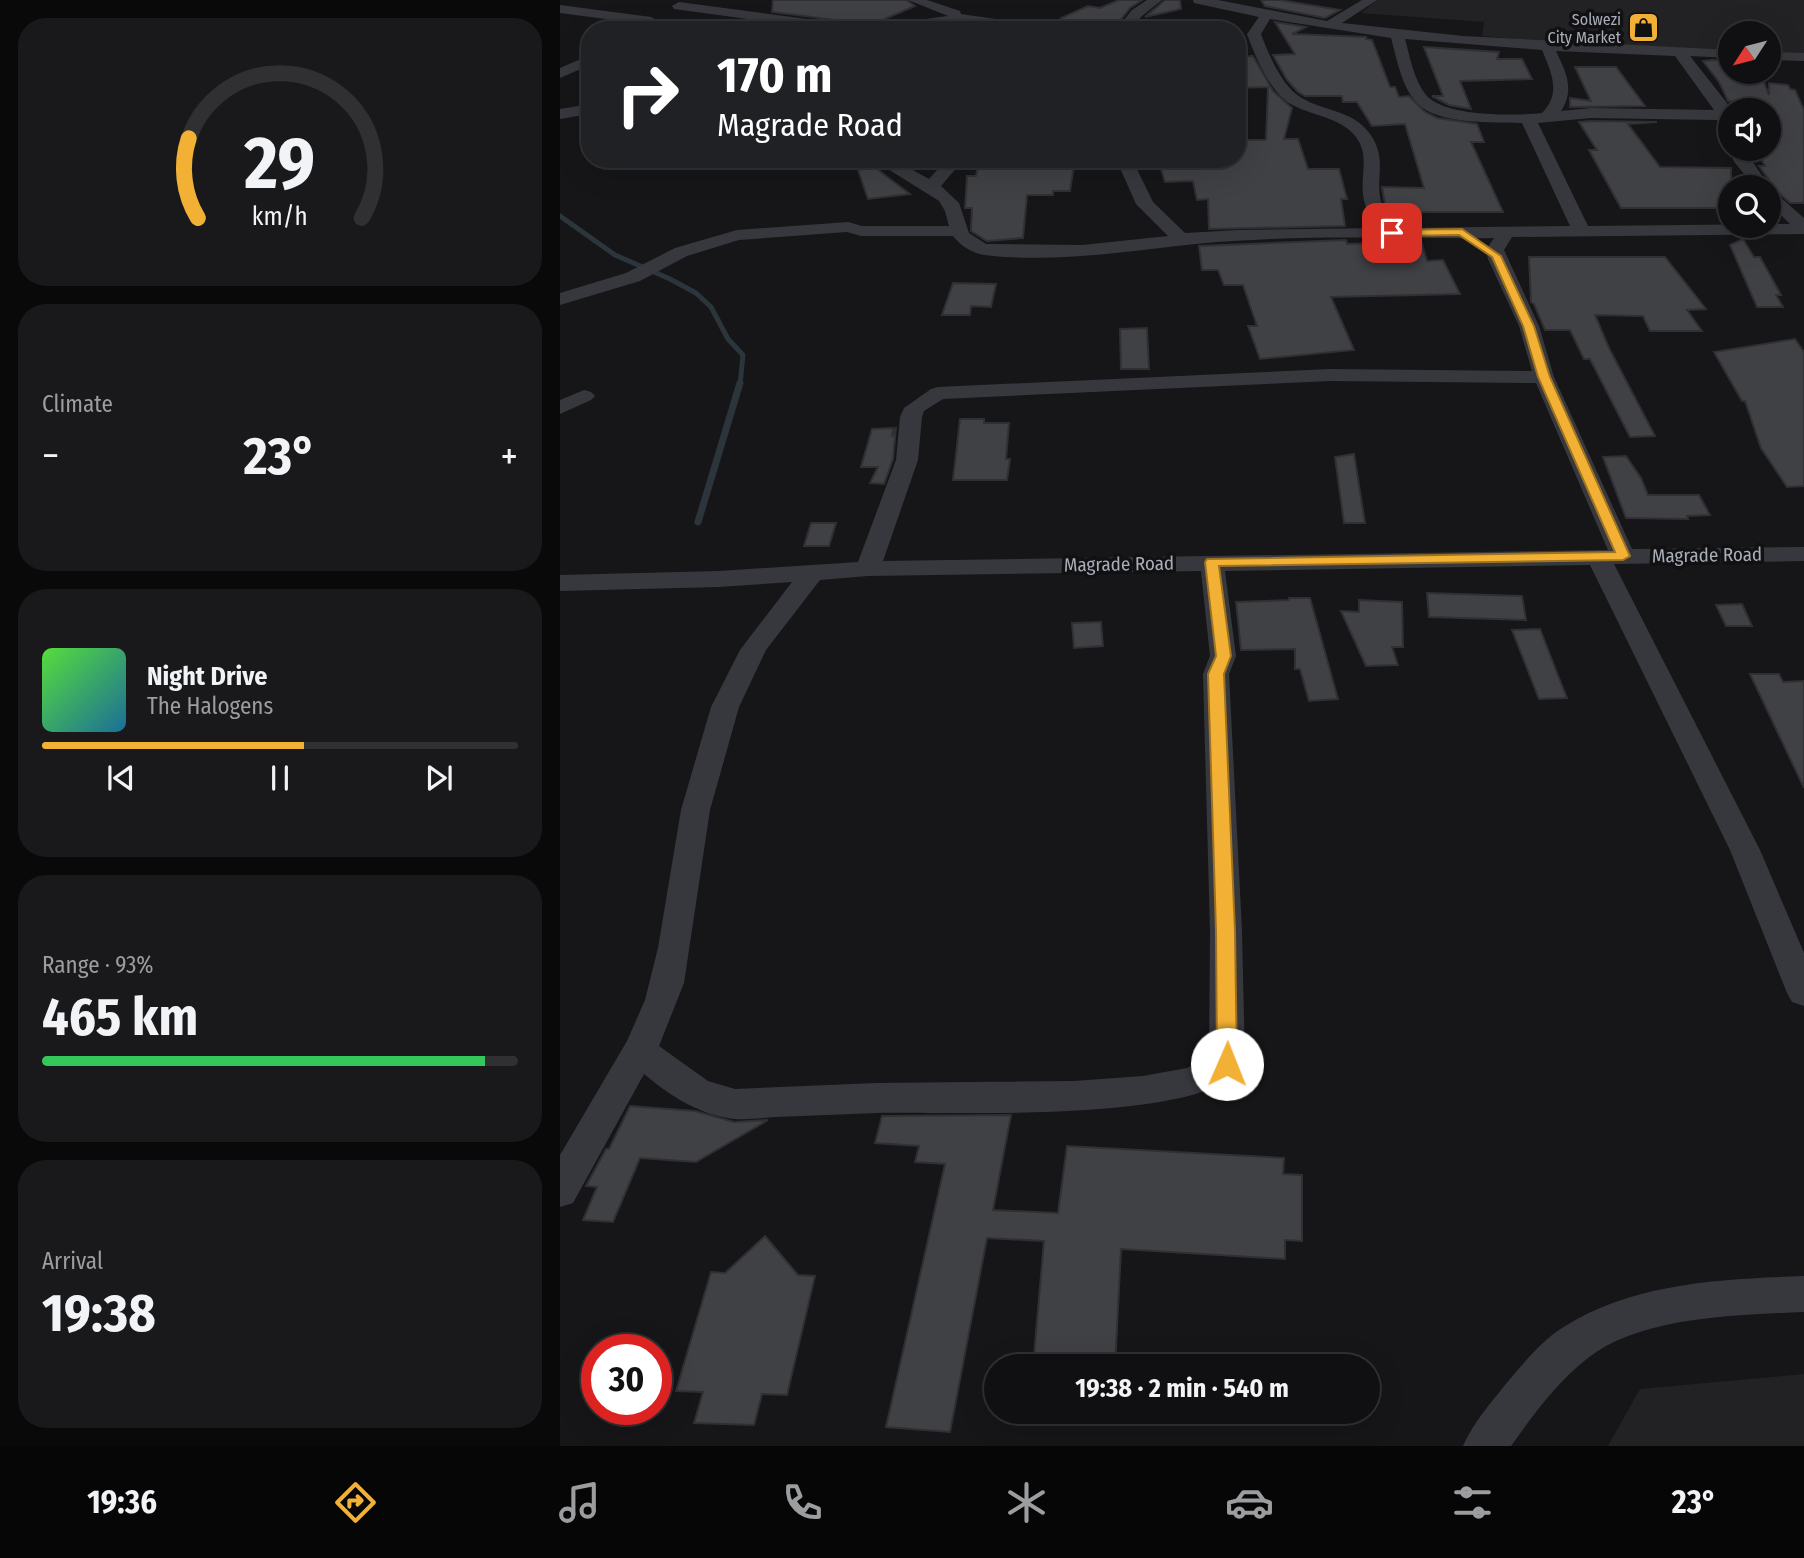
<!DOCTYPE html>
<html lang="en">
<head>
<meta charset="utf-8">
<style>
	body { margin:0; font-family:"Fira Sans Condensed",sans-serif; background:#19191b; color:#f1f3f6; height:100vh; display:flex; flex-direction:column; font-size:26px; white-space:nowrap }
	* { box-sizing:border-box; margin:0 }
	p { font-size:23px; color:#9c9d9f }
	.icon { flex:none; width:38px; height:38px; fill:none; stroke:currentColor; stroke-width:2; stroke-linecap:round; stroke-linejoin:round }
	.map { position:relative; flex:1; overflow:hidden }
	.panel { display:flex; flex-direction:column; gap:18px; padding:18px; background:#09090a; width:560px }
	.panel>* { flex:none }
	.guide { position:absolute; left:21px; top:21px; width:665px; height:147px; border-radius:28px; box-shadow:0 7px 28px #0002,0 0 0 2px #303032; background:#202124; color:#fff; overflow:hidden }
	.needle { width:46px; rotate:234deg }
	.tools { position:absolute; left:1158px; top:21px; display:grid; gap:14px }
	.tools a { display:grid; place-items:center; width:63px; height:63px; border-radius:50%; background:#101012; box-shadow:0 7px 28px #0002,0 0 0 2px #303032; font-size:35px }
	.speed { position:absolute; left:21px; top:1334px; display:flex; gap:14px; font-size:35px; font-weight:700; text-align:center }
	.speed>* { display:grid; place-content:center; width:91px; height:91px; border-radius:50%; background:#101012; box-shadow:0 7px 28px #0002,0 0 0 2px #303032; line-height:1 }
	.speed .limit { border:10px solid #d22; background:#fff; color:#111 }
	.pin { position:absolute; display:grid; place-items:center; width:60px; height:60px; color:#fff; margin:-30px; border-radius:14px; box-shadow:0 4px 10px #0006 }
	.me { position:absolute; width:77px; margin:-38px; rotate:1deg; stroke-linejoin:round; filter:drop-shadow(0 0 5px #0008) }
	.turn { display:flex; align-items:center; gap:24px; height:147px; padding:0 21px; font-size:32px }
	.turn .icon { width:91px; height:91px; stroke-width:2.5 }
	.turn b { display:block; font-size:49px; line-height:60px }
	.big { font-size:52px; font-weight:700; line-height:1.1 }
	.panel .widget { flex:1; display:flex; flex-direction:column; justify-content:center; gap:10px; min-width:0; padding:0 24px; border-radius:28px; background:#19191b }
	.panel .dial { align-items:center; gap:0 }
	.dial svg { height:182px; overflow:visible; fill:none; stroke:#303032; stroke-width:7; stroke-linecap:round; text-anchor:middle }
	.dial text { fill:#f1f3f6; stroke:none }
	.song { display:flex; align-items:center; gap:21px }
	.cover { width:84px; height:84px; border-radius:10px; background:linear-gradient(135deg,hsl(110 70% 55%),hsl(200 70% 35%)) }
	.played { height:7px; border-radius:4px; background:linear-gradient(90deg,#f2b134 55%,#303032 55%) }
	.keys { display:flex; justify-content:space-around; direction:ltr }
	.heat { display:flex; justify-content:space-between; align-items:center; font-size:38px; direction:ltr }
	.charge { height:10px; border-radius:5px; background:linear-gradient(90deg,#34c759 93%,#303032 0) }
	.trip { position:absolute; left:424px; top:1354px; width:396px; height:70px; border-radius:35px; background:#101012; box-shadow:0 7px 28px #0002,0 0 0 2px #303032; font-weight:700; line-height:70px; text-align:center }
	.menu { display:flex; height:112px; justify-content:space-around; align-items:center; background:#060607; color:#9c9d9f }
	.menu .icon { width:49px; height:49px }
	.menu .active { color:#f2b134 }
	.menu b { font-size:32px; color:#f1f3f6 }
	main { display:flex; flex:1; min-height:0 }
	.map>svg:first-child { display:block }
</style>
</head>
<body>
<main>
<section class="panel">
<div class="widget dial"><svg viewBox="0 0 100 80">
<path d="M14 69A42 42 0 1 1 86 69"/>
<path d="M14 69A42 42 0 0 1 10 34" stroke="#f2b134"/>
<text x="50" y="56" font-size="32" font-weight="700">29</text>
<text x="50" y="72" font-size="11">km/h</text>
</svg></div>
<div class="widget"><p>Climate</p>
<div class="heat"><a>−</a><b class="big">23°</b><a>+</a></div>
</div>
<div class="widget">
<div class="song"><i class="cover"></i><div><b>Night Drive</b><p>The Halogens</p></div></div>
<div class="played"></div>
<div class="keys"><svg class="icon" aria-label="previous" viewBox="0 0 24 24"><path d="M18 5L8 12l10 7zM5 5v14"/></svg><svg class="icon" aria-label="pause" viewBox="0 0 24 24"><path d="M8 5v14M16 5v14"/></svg><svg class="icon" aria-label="next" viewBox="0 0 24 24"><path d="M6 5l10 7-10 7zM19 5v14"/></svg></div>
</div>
<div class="widget"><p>Range · 93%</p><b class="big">465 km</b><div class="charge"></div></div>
<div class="widget"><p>Arrival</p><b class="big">19:38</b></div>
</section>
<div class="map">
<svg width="1244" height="1446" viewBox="0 0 1244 1446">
	<rect width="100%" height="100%" fill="#161618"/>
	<path fill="#222225" d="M817 0H1244V55L1209 53V33H1171V51L1038 46 922 36 924 22 801 13Z
		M1244 1374V1446H1048L1080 1389Z"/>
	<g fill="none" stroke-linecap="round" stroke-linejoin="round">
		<path stroke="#2c353c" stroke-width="5" d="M0 216 55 255 110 279 136 293 151 307 168 339 183 355 180 385"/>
		<path stroke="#2c353c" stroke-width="7" d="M138 522 180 383"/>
	</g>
	<path fill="#404145" stroke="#303034" stroke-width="2" d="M213 0H346L355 6 306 27 299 23 212 12Z
		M559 0H582L570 8 558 23 528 30H503L502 24 508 22 501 18 528 6 540 8Z
		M605 0H620L621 9 585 17Z
		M701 0H720L780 10 765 18 705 6Z
		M715 22 746 27 732 34 806 37V39L812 40 830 87H835L839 97 849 96 865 112 877 118 917 124 924 142H911L943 212H852L856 225H838L825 204 822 187 864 188 845 124 812 126 797 102H783L782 96H745L738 92 727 80 713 55 735 54Z
		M864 47 939 52 937 59H962L972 79 900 81 911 109 889 105 872 96H883Z
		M693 56 713 91 732 108 724 139H738L748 169H779L787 199H781L785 226 649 229 648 199 637 200 633 181 605 182 598 159H677V140H706L708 87 677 88V57Z
		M1152 60 1169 61 1171 72H1178L1184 81 1204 82 1209 95V83L1228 85 1230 89 1235 90 1244 110V203H1230L1218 192 1199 166H1205L1196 149H1209V103L1168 101 1159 82 1143 61Z
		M1015 67H1056L1085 106 1010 107V98L1031 101Z
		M1031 121 1097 122 1068 124 1100 167 1171 168V208H1061L1029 150H1037L1019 122Z
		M419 159H515L510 191H493V195H467L463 238 427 241 411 231 412 208H405L407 176H416Z
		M315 167 326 176 350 194 308 199 298 170Z
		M1183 239 1194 257H1200L1221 295H1216L1223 307H1197L1170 245Z
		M786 240 787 244 861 241 867 261 883 260 900 294 771 297 794 350 700 359 688 326H697L683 285H664L658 270H642L639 246Z
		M969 257H1105L1146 309 1127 310 1142 331H1090L1083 316 1035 315 1049 348 1095 436 1070 437 1030 359H1024L1010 330H985L974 304 971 302Z
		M393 283 436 284 431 307 411 306 410 315H382Z
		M587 328 589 369H561L560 329Z
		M1235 339 1244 352V486L1227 487 1201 448 1185 401H1182L1154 352Z
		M400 419H424V423H449L446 459H450L447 480H393Z
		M336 427 333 459 324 484 310 483 318 467H301L312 429 333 428 332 437Z
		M794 454 805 523H784L775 457Z
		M1066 456 1081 478 1088 495H1139L1150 515 1127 516 1128 519 1066 518 1043 457Z
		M251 523H276L269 546H244Z
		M867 593 962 596 966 620 869 617Z
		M729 598H750L778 699 749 701 740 669H735V649L681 650 676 602 729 600Z
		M799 600 842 602 843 647H832L838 665 806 666 781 611 799 612Z
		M1182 604 1192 626H1166L1156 605Z
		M541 622 543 646 514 648 512 623Z
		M980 629 999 678 1007 698 979 699 952 630Z
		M1190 674H1219L1223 682 1244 681V788Z
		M70 1106 135 1111 174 1122 208 1120 136 1162 80 1158 53 1222 23 1220 37 1187 26 1186 46 1149H49Z
		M451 1115 433 1210 498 1213 507 1146 724 1158 723 1174 742 1175V1241L725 1240V1259L561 1249 555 1367H473L484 1241 427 1238 390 1432 326 1427 385 1164 355 1162 359 1146 315 1143 322 1116Z
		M205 1236 238 1275 255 1276 227 1395 202 1394 194 1425 134 1423 143 1392 116 1391 151 1272 165 1273Z"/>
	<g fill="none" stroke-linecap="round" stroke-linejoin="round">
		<path fill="#37383d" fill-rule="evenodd" d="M348 0H367L400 11 401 14 485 26 492 30H456L404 22 346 30H306L313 26 388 16Z
			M587 0H602L582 16 570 30H556L572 10Z
			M633 0H658L767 21 802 0H817L782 23 903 36 1171 50V58L1130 56 1167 103 1171 115V143L1163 138 1157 120 1031 118 978 123 1028 226 1230 224 1209 203V187H1195L1175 163 1168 149 1171 145V149H1184L1211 189 1244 218V234L952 237 944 250 979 326 994 377 1072 549 1244 547V561L1054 564 1200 850 1244 953V1006L1232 1002 1227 993 1170 850 1030 565 665 571 676 656 669 674 682 931 685 1064C653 1125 385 1111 318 1113 284 1114 250 1116 216 1117 203 1118 188 1120 174 1119 140 1115 110 1096 84 1074L13 1203 0 1207V1155L67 1041 85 1000 98 948 121 810 151 707 180 650 232 582 159 587 0 591V575L159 571 298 562 336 460 340 417 344 408 371 389 378 387 771 369 972 371 959 326 928 259 926 250 934 238C848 239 760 235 673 241 591 246 508 265 424 255 412 253 401 246 393 236H301L287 232 179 240 127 256 80 281 0 305V293L66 273 115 248 177 230 288 222 302 226H389L385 211 379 201 312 159H333L369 179 387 159H404L381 186 399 203 409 233 426 244 522 245 608 236 576 204 556 159H572L593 202 625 233 679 230 818 228C787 190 816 164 796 137 780 116 750 116 729 103 709 90 695 56 687 34L699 17 634 3ZM710 19 831 38C837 59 841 86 857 103 877 125 935 122 962 123L1010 226 837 228C802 192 834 167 810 134 792 108 759 112 736 94 720 81 708 53 701 34ZM845 39 982 50C991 72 1002 93 982 113 956 116 884 117 866 95 854 80 850 57 845 39ZM996 51 1115 56 1154 110 1031 108 1001 111C1015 90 1006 72 996 51ZM771 381 976 383 1048 550 323 561 358 460 362 417 364 411 383 399ZM641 571 650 656 643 674 650 931 649 1057 627 1068 583 1076 514 1081 317 1083 175 1089 148 1081 99 1046 124 983 150 810 179 707 206 650 260 580 308 576Z
			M119 2 299 26 306 30H267L114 9 112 6Z
			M0 5 91 17 98 21 91 25 0 13Z
			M1209 52 1244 53V61L1209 60Z
			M30 55V65L0 78V68Z
			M30 104V114L0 119V109Z
			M24 390 31 392 35 396 31 400 0 414V400Z
			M1244 1276V1312C1179 1315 1081 1316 1028 1358 997 1382 973 1415 951 1446H903C913 1423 930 1404 945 1385 962 1365 980 1342 1002 1328 1073 1282 1163 1279 1244 1276Z"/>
	</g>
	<path fill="#f2b134" stroke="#9d7322" stroke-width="2" d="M902 229 941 256 974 326 990 377 1070 556 1063 560 659 566 671 656 664 674 675 931 677 1064 674 1069 667 1072 660 1069 657 1064 656 931 648 674 656 656 645 562 647 559 1055 552 978 377 963 326 932 257 899 235 832 236 827 233 832 230Z"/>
	<defs>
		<symbol id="shop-square" viewBox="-11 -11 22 22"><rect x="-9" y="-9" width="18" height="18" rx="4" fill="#f2b134" stroke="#111113"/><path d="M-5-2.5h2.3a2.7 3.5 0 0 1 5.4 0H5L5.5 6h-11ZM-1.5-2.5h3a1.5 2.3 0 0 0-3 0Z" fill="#111"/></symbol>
	</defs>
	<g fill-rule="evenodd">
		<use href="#shop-square" x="1066" y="10" width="35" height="35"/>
	</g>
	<g text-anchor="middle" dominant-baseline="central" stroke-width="7" stroke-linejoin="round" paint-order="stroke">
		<g font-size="16" fill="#a8adb8" stroke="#111113" text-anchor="end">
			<text x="1061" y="19">Solwezi<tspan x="1061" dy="18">City Market</tspan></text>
		</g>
		<g font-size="19" fill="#a8adb8" stroke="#111113">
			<text transform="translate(1147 555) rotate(-1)">Magrade Road</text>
			<text transform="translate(559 564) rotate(-1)">Magrade Road</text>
		</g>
	</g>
</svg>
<div class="tools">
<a><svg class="needle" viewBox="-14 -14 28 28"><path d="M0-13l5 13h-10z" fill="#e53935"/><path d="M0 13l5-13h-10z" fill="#9c9d9f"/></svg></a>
<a><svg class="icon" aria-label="sound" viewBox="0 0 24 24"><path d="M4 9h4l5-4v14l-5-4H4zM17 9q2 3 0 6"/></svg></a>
<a><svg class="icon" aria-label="search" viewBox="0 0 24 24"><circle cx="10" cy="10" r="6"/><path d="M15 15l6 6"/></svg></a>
</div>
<div class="speed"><div class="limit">30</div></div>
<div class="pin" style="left:832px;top:233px;background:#d93025"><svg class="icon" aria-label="arrive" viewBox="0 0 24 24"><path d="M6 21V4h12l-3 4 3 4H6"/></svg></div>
<svg class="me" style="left:667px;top:1064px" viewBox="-20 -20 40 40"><circle r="19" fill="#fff"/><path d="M0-13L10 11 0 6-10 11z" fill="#f2b134"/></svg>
<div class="trip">19:38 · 2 min · 540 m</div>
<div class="guide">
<div class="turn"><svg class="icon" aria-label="right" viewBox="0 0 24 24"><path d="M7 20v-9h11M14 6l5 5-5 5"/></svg><div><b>170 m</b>Magrade Road</div></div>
</div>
</div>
</main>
<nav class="menu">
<b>19:36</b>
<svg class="icon active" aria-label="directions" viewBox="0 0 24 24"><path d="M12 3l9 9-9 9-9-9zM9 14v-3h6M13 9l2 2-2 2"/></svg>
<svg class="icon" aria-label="music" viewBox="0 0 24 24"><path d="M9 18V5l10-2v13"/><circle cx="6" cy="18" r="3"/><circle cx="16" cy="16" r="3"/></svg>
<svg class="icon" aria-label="phone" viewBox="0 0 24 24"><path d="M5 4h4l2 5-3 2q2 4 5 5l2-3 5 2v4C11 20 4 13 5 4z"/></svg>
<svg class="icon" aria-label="climate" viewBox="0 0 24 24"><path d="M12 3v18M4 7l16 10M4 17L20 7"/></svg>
<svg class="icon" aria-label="car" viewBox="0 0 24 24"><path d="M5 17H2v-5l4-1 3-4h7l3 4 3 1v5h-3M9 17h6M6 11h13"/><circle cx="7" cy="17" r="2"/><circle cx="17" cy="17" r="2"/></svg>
<svg class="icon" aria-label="filters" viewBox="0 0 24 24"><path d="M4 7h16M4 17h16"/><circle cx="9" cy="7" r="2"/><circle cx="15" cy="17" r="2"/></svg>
<b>23°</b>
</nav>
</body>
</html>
